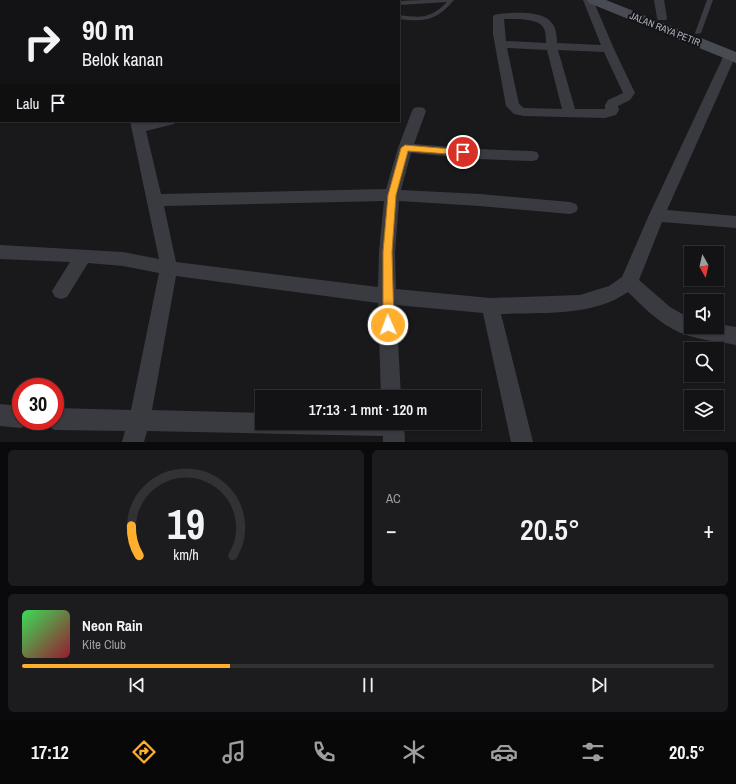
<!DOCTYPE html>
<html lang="id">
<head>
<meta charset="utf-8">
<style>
	body { margin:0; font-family:"Archivo Narrow",sans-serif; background:#1c1c1e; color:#f1f3f6; height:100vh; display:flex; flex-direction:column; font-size:15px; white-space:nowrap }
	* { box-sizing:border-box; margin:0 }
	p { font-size:13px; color:#9d9ea0 }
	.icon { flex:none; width:22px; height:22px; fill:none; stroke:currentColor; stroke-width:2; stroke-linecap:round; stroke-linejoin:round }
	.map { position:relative; height:442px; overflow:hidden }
	.drawer { display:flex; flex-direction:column; gap:8px; padding:8px; background:#0a0a0c; flex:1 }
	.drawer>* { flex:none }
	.guide { position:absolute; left:0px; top:0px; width:400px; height:122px; box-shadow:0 1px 3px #0004,0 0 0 1px #323234; background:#131315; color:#f1f3f6; overflow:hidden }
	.needle { width:26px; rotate:172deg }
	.controls { position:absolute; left:684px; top:246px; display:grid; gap:8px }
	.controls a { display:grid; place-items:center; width:40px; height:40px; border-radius:0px; background:#131315; box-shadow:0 1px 3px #0004,0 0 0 1px #323234; font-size:20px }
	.speed { position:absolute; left:12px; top:378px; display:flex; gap:8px; font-size:20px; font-weight:700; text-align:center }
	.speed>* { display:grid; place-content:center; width:52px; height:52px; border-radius:50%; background:#131315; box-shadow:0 1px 3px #0004,0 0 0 1px #323234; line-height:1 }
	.speed .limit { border:6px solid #d22; background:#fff; color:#111 }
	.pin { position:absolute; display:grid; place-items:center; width:34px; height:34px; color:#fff; margin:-17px; border:2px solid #fff; border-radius:50%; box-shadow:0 1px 4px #0007 }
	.me { position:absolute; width:44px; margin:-22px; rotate:358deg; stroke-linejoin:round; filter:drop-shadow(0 0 3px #0008) }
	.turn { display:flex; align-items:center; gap:14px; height:84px; padding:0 16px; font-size:18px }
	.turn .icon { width:52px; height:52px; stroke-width:2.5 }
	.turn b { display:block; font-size:28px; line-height:34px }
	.then { display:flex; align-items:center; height:38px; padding:0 16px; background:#0003; gap:8px; font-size:15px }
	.big { font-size:30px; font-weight:600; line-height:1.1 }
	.drawer .card { flex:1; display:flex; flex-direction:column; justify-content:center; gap:6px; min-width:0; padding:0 14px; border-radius:6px; background:#1c1c1e }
	.drawer .dial { align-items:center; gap:0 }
	.dial svg { height:104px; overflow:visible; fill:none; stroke:#323234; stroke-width:7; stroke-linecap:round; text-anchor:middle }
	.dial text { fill:#f1f3f6; stroke:none }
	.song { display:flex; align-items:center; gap:12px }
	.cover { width:48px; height:48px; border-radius:6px; background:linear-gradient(135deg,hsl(130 70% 55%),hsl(350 70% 35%)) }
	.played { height:4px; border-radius:2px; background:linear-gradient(90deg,#ffae2e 30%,#323234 30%) }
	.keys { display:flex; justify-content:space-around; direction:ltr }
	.heat { display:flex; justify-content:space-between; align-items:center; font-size:22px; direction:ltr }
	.drawer .tiles { flex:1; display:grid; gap:8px; grid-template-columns:1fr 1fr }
	.card:last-child { grid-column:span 2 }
	.trip { position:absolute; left:255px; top:390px; width:226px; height:40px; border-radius:0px; background:#131315; box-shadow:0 1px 3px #0004,0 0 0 1px #323234; font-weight:600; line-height:40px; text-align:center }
	.menu { display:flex; height:64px; justify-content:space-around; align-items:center; background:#080808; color:#9d9ea0 }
	.menu .icon { width:28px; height:28px }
	.menu .current { color:#ffae2e }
	.menu b { font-size:18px; color:#f1f3f6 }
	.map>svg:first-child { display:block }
</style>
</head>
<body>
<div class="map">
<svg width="736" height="442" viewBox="0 0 736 442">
	<rect width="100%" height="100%" fill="#19191c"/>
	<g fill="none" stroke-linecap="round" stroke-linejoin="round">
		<path fill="#3a3b41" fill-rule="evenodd" d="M363 0H377L378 1H364Z
			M423 0H454C436 21 425 22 399 19V15C421 18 430 19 447 2L399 5V1Z
			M707 0H713L701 33 696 34 695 33Z"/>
		<path fill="#3a3b41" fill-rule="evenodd" d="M84 0H94V1H84Z
			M249 0H259V1H249Z
			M583 0H593L614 49 635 93 630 100 618 106 619 110 616 115 605 118 524 116 514 114 506 106 493 34V17L494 15C507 12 539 11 549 20 556 26 557 35 557 43L601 45ZM504 19C513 19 538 18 543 27 546 31 546 38 546 43L506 41ZM507 48 547 50 562 109 524 108 519 104ZM558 50 604 52 623 93 608 100 605 105V109H575Z
			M654 0H664L667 18 666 20H658L657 18Z
			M730 51 734 53 736 55 667 210 736 216V228L662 222 639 280 670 307 691 319V327H717V324L736 327V345C722 342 707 341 693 337 666 330 647 311 628 292 592 317 543 312 501 314L533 442H511L483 313 396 305 401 397H381L378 303 176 276 152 410 262 413V423H404L405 442H383V436L147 431 144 442H122L125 431 55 430 48 426 45 421H55V408L131 410 159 273 123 266 88 263 67 297 61 299 55 297 52 291 70 262 0 259V245L123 252 159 259 130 121H144V123L152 121H176L174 124 146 131 161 194 386 189 398 148 412 111 414 108 419 107 424 108 426 111 414 144 477 149 532 151 537 152 539 156 537 160 532 161 477 159 411 153 401 190 480 194 570 202 576 204 578 208 576 212 570 214 480 206 399 201 395 252 396 289 490 298 580 295 609 286 622 277 649 215 724 55 726 53ZM384 201 379 252 378 287 176 262 164 206Z
			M0 66H1V74H0Z
			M0 404 21 406V421H30L28 424 21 428 0 426Z"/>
		<path fill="#484b52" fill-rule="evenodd" d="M587 0H606L736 52V63L589 3Z"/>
	</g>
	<path fill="#ffae2e" stroke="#a6711e" d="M405 145 463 150 467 152 463 155 408 151 396 195 392 252 394 325 392 328 388 329 385 328 383 325V252L388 195 401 148Z"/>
	<g text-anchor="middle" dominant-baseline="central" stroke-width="4" stroke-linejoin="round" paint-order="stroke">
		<g font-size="10" fill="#abb1bd" stroke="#141417">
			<text transform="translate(665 29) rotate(22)">JALAN RAYA PETIR</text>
		</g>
	</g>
</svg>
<div class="controls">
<a><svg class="needle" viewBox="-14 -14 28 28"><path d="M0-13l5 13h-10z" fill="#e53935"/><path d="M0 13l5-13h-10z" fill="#9d9ea0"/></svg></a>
<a><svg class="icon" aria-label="sound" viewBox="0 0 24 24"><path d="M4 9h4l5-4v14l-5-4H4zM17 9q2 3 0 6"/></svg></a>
<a><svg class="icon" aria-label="search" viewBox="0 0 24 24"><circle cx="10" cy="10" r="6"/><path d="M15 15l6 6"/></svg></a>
<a><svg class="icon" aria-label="layers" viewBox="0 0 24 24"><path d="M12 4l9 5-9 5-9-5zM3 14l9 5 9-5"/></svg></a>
</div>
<div class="speed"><div class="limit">30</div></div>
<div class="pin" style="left:463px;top:152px;background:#d93025"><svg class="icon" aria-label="arrive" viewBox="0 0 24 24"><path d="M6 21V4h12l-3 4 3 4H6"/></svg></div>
<svg class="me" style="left:388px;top:325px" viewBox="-20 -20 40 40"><circle r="17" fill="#ffae2e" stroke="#fff" stroke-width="3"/><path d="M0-11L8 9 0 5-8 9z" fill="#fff"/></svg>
<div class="trip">17:13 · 1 mnt · 120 m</div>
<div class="guide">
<div class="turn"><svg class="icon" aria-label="right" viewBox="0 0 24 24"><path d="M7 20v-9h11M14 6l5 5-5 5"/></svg><div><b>90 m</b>Belok kanan</div></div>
<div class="then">Lalu<svg class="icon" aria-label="arrive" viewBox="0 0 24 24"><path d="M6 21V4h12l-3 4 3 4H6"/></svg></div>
</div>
</div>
<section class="drawer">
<div class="tiles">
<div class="card dial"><svg viewBox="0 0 100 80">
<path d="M14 69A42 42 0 1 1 86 69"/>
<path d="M14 69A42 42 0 0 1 8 46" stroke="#ffae2e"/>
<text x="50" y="56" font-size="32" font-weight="700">19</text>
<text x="50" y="72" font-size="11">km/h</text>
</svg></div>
<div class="card"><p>AC</p>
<div class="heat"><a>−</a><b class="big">20.5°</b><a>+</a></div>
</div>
<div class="card">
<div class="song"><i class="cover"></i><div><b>Neon Rain</b><p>Kite Club</p></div></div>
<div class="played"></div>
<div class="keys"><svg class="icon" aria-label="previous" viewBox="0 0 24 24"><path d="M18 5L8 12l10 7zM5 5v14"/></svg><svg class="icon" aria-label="pause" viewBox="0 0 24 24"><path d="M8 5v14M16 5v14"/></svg><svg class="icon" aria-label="next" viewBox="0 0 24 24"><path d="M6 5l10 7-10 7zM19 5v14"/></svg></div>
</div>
</div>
</section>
<nav class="menu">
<b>17:12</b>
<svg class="icon current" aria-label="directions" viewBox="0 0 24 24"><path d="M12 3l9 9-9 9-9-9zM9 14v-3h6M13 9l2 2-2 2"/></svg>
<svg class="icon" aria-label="music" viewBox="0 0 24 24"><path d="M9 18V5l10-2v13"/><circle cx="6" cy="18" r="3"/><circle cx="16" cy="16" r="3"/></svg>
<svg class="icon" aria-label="phone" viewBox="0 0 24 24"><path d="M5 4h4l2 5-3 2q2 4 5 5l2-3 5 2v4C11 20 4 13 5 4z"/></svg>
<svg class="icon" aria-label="climate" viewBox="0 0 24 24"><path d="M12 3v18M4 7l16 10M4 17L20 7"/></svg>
<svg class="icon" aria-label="car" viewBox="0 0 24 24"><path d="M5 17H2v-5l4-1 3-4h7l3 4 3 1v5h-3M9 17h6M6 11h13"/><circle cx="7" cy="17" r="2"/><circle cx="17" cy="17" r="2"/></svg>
<svg class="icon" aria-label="filters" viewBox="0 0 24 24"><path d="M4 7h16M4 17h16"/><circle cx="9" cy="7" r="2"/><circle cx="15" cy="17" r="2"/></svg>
<b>20.5°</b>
</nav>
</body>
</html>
